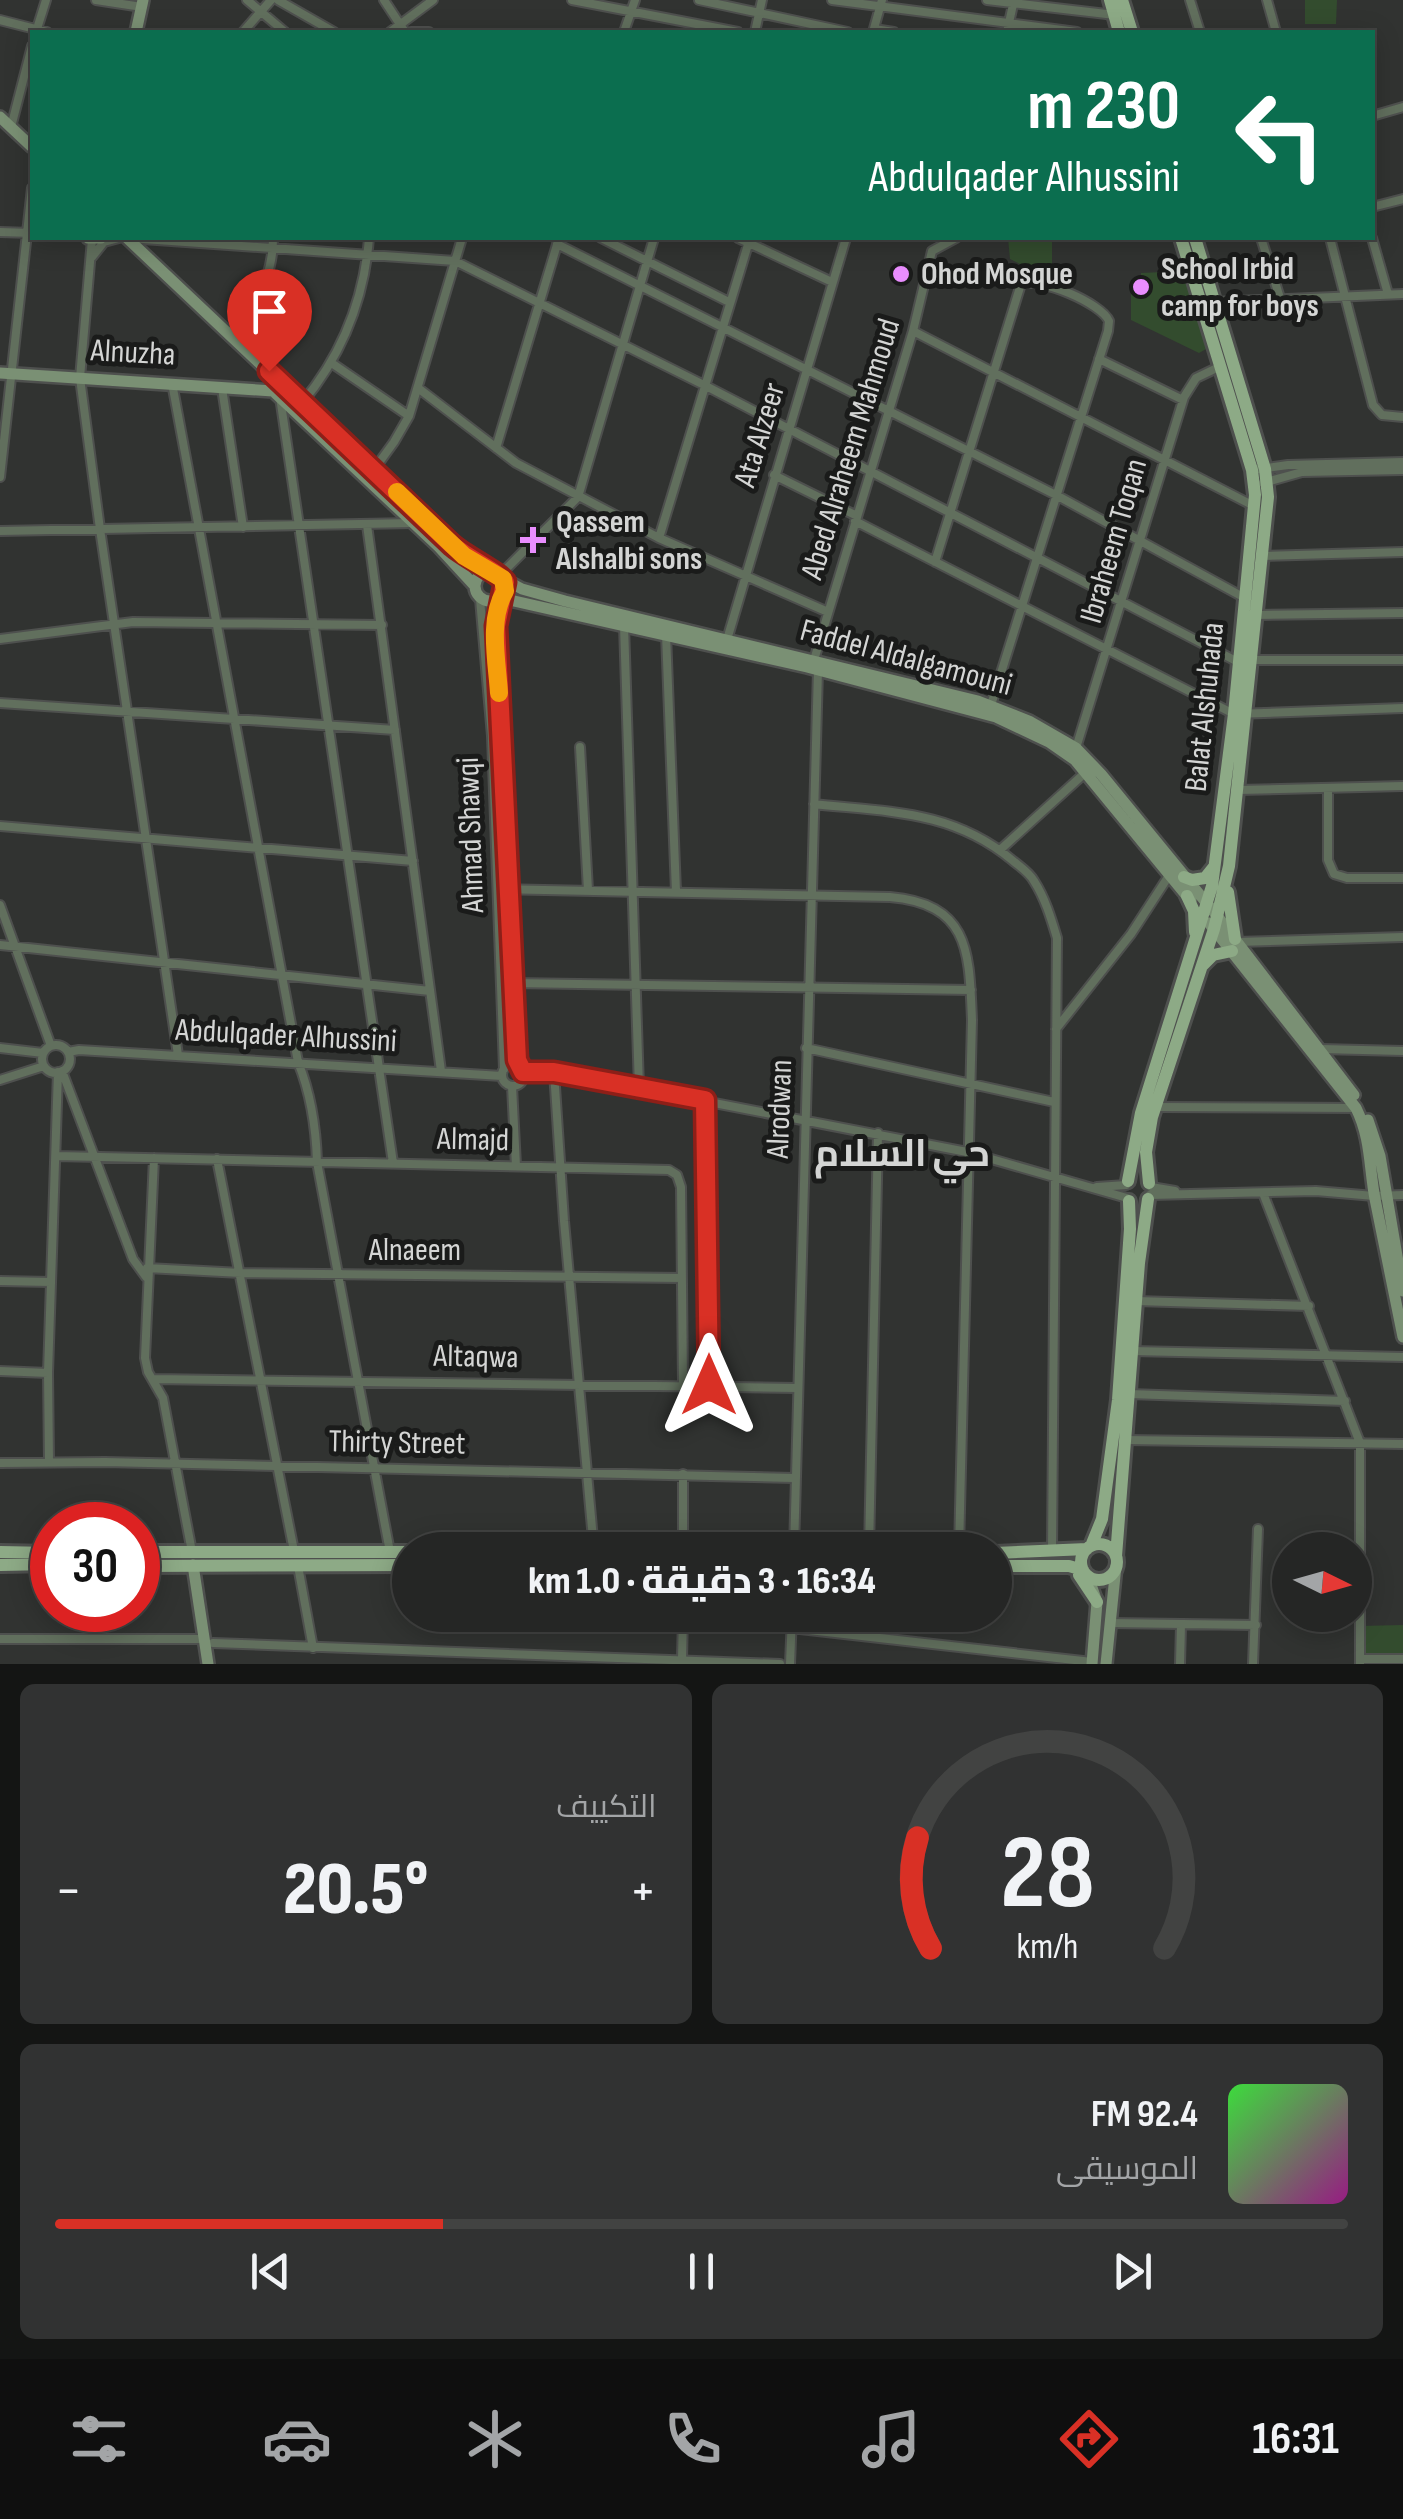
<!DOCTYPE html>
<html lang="ar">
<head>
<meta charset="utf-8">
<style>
	body { margin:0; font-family:"Sofia Sans Condensed",Cairo,sans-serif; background:#313232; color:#f1f3f6; direction:rtl; height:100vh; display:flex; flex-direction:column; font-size:38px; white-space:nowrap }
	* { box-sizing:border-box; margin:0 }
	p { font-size:32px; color:#a3a5a7 }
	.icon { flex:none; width:55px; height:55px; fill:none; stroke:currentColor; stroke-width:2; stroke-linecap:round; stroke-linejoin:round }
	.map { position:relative; height:1664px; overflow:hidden; direction:ltr }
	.sheet { display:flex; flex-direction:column; gap:20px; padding:20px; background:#141514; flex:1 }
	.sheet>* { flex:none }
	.guide { position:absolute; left:30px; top:30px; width:1345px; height:210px; border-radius:0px; box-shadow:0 5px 25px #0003,0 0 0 2px #424342; direction:rtl; background:#0b6e4f; color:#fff; overflow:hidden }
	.needle { width:65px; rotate:95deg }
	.fabs { position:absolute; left:1272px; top:1532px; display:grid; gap:20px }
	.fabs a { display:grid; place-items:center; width:100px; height:100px; border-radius:50%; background:#252625; box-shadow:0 5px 25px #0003,0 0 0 2px #424342; font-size:50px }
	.speed { position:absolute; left:30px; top:1502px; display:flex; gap:20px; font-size:50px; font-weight:700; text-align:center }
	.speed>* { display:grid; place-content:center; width:130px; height:130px; border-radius:50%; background:#252625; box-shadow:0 5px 25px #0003,0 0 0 2px #424342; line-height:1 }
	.speed .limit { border:15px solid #d22; background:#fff; color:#111 }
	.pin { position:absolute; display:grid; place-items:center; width:85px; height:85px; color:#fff; margin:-102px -42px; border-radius:50% 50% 50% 0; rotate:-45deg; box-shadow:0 0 10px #0007 }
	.pin .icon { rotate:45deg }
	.me { position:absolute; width:110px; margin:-55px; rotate:0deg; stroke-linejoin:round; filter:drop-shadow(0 0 8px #0008) }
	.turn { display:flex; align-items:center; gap:35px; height:210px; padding:0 30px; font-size:45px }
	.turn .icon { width:130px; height:130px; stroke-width:2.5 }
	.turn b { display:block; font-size:70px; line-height:85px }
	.big { font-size:75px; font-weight:800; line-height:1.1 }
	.sheet .widget { flex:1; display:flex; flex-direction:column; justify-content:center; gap:15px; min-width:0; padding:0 35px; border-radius:15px; background:#313232 }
	.sheet .dial { align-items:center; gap:0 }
	.dial svg { height:260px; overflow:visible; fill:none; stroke:#424342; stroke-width:7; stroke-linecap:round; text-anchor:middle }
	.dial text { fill:#f1f3f6; stroke:none }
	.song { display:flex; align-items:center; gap:30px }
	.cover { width:120px; height:120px; border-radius:15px; background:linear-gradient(135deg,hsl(120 70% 55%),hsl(310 70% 35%)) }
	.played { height:10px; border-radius:5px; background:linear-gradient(90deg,#d93025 30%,#424342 30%) }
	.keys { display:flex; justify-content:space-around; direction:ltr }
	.heat { display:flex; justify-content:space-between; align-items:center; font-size:55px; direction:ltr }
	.sheet .tiles { flex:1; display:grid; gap:20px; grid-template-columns:1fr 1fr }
	.widget:last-child { grid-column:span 2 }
	.trip { position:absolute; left:392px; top:1532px; width:620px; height:100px; border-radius:50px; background:#252625; box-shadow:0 5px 25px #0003,0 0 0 2px #424342; font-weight:800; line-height:100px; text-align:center; direction:rtl }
	.tab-bar { display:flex; height:160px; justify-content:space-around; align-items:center; background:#0f0f0f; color:#a3a5a7 }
	.tab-bar .icon { width:70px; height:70px }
	.tab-bar .active { color:#d93025 }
	.tab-bar b { font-size:45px; color:#f1f3f6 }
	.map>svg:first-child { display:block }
</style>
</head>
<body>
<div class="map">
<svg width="1403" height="1664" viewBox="0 0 1403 1664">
	<rect width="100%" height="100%" fill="#313331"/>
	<path fill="#334c2e" d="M1305 0H1337L1336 24H1305Z
		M1008 238H1052V280L1010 259Z
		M1185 271 1206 345V349L1199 353 1131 320V283L1141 284V273Z
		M1403 1625V1659H1360L1359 1626Z"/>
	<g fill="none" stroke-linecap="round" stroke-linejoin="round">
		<defs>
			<path id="street" d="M96 0 142 7
				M247 0 285 32
				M278 0 334 32
				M384 0 405 32
				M572 0 738 32
				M699 0 848 32
				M832 0 1077 32
				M987 0 1115 15
				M1190 0 1200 32
				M1267 0 1276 32
				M0 20 47 32
				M874 29 894 32
				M36 32 46 0
				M243 32 271 0
				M390 32 433 0
				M411 32H429
				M624 32 635 0
				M755 32 762 0
				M873 32 882 0
				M1007 32 1014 0
				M1372 116 1403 107
				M11 127 32 46
				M1372 207 1403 199
				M0 232 32 233
				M129 238 455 261 704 385 1238 662
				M601 238 729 302
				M738 238 832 282
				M1261 238 1280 298
				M1330 238 1373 405 1382 415 1403 417
				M1372 238 1388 294
				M92 239 80 378 100 529 178 1055
				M557 244 1056 495 1245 598
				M92 257 104 242 119 238
				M1215 302 1403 294
				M913 331 1254 506
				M228 334C256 308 273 276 273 238
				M1099 359 1183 400
				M333 364 409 416
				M172 383 298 1062C311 1094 316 1128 317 1162L390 1552
				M222 388 243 527
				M418 388 516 463 659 538 828 612
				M280 397 393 1163
				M302 403C342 355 364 300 369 238
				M496 448 559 238
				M1252 470 1288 465 1403 462
				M373 471 394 442 409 416 462 238
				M774 475 857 516
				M0 477 32 188
				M1263 483 1302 472 1403 470
				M855 521 1234 714 1403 708
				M367 525 441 1071
				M0 531 413 523
				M659 538 750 238
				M1262 556 1403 552
				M935 562 1021 284C1040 277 1101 303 1109 321L1108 331 991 705
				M500 575 578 497 654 238
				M480 599 492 736 504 1069
				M499 599 496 626 515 1047 519 1067
				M1255 615 1403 613
				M624 625 639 1088
				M666 634 676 892
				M0 639 133 622 382 625
				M726 643 846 238
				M814 660 913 331 932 251 956 238
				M1250 660H1403
				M0 703 395 730
				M580 747 588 890
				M1076 748 1184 397 1196 378 1221 366
				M1328 789V860L1334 874 1347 878H1403
				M1238 790 1403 786
				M814 804C887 812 952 810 1012 860 1019 866 1029 872 1034 881 1045 898 1051 918 1057 938L1052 1551
				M0 826 413 861
				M1000 850 1086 772
				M498 889 890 897C971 904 969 954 972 1020L959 1550
				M0 905 51 1046
				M1237 942 1403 937
				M0 945 430 991
				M512 983 971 990
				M1056 1029 1131 934 1170 874
				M42 1059a14 14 0 1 1 28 0a14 14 0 1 1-28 0Z
				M0 1048 43 1053
				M806 1048 1054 1102
				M1321 1049 1403 1051
				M68 1052 79 1050 502 1076
				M502 1075a11 11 0 1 1 22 0a11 11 0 1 1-22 0Z
				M62 1071 133 1259 146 1277
				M523 1072H554L967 1152 1127 1198
				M554 1072 564 1221 594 1550
				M0 1080 44 1066
				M512 1086 516 1166
				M705 1100 709 1385
				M1156 1107 1356 1108
				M56 1156 669 1170 677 1175 681 1187 683 1384
				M154 1158 145 1358 148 1372 163 1398 192 1552
				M217 1159 294 1551
				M1097 1187 1126 1185
				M1151 1187 1175 1191
				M1263 1193 1360 1443V1664
				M1150 1195 1316 1191 1374 1196 1403 1195
				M147 1268 241 1273 682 1278
				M0 1281 51 1282
				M1136 1301 1309 1306
				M1132 1351 1403 1357
				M0 1371 48 1373
				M154 1379 797 1388
				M1129 1394 1345 1401
				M1125 1440 1403 1444
				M49 1462 48 1373 58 1072
				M0 1463 105 1462 794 1478
				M683 1474V1550
				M794 1550 818 670
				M869 1550 878 1133
				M298 1566 313 1648
				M1109 1623 1256 1625
				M791 1628 1092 1662
				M0 1639H205
				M213 1643 780 1664
				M682 1659 683 1615
				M1360 1659H1403
				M790 1664 792 1615
				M1180 1664 1181 1625
				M1253 1664 1258 1529"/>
			<path id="secondary" d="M136 32 143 0
				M0 117 32 147
				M88 238H101
				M127 238 452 545 488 571
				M0 373 273 391 439 547 474 585
				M475 586a15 15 0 1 1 30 0a15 15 0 1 1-30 0Z
				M503 579 522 589 565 601 978 701 1029 721 1076 748 1101 774 1218 917 1354 1095
				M501 598 807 667 996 717 1049 742 1075 760 1191 901
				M1209 923 1356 1108C1371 1138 1369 1167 1375 1199 1384 1245 1394 1291 1403 1337
				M1368 1120 1380 1156 1403 1291
				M193 1565 208 1664
				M1088 1576 1097 1602 1092 1664
				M1106 1664 1116 1566"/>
			<path id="primary" d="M1110 0 1119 32
				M1122 0 1132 32
				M1184 877 1192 880 1205 878 1213 868
				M1228 892 1235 939
				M1187 896 1194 911 1195 932
				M1202 966 1213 955 1232 951
				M1128 1181 1141 1113 1212 886 1234 714 1255 495 1252 470 1181 238
				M1149 1183 1146 1152 1152 1117 1214 929 1229 866 1268 497 1265 469 1195 238
				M1081 1562a18 18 0 1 1 36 0a18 18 0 1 1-36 0Z
				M1091 1546 1102 1519 1118 1400 1130 1229 1129 1201
				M0 1552 52 1553
				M138 1552H410
				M995 1553 1087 1549
				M1116 1556 1139 1263 1148 1199
				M0 1565 52 1564
				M138 1566 410 1565
				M995 1566H1069L1083 1570
				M1079 1575 1097 1602"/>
		</defs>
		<use href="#street" stroke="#4e504e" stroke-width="12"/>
		<use href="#secondary" stroke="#4e504e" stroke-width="16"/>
		<use href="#primary" stroke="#4e504e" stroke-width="18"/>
		<use href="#street" stroke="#616f5d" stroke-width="8"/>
		<use href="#secondary" stroke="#7a9074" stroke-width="11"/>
		<use href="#primary" stroke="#8daa86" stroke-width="12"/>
	</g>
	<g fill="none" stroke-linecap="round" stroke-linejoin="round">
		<defs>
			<path id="route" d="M269 371 452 545C466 557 499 573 505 582L496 626 517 1060 523 1072H554L705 1100 709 1385"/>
		</defs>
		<use href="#route" stroke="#8d1f18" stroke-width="25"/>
		<use href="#route" stroke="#d93025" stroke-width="18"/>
		<path stroke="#f59e0b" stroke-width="18" d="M397 492 464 556 503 579 505 591C488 620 497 661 499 693"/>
	</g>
	<g fill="#e98dfe" stroke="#1a1b1a" stroke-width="4">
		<circle cx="901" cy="274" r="10"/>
		<circle cx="1141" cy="287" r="10"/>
		<path d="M528 525h10v10h10v10h-10v10h-10v-10h-10v-10h10z"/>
	</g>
	<g text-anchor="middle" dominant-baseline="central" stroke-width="10" stroke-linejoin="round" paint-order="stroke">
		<g font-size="32" font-weight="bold" fill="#d4d5d4" stroke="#1a1b1a" text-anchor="start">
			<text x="1161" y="269">School Irbid<tspan x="1161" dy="37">camp for boys</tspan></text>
			<text x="921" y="274">Ohod Mosque</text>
			<text x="556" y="522">Qassem<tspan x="556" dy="37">Alshalbi sons</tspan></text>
		</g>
		<g font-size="32" fill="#d4d5d4" stroke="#1a1b1a">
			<text transform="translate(133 353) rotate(3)">Alnuzha</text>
			<text transform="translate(760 435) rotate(-73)">Ata Alzeer</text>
			<text transform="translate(851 449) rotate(-73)">Abed Alraheem Mahmoud</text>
			<text transform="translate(1114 541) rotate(-74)">Ibraheem Toqan</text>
			<text transform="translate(906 658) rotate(15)">Faddel Aldalgamouni</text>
			<text transform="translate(1205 707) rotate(-84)">Balat Alshuhada</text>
			<text transform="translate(471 835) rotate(-92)">Ahmad Shawqi</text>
			<text transform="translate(286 1036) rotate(3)">Abdulqader Alhussini</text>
			<text transform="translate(780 1109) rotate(-88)">Alrodwan</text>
			<text transform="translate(473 1140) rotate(1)">Almajd</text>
			<text x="415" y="1250">Alnaeem</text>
			<text transform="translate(476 1357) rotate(1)">Altaqwa</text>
			<text transform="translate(397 1443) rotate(1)">Thirty Street</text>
		</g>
		<g font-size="38" font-weight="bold" fill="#d4d5d4" stroke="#1a1b1a">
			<text x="902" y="1154">حي السلام</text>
		</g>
	</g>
</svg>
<div class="fabs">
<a><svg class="needle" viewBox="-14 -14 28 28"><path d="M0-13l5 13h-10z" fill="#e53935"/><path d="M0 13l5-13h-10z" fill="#a3a5a7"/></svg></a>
</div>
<div class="speed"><div class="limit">30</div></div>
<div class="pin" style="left:269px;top:371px;background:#d93025"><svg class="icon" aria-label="arrive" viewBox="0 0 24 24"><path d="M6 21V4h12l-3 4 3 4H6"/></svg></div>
<svg class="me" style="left:709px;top:1385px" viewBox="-20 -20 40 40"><path d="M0-17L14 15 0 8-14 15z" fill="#d93025" stroke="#fff" stroke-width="4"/></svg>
<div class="trip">16:34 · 3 دقيقة · 1.0 km</div>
<div class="guide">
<div class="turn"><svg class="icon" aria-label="left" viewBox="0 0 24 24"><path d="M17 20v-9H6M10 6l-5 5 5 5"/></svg><div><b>230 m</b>Abdulqader Alhussini</div></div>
</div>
</div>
<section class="sheet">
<div class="tiles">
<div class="widget dial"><svg viewBox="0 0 100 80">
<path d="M14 69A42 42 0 1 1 86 69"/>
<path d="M14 69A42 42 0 0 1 10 35" stroke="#d93025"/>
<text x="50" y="56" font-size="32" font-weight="700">28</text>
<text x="50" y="72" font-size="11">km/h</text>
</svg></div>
<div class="widget"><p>التكييف</p>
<div class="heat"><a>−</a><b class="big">20.5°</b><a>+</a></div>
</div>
<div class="widget">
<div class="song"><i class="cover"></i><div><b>92.4 FM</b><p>الموسيقى</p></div></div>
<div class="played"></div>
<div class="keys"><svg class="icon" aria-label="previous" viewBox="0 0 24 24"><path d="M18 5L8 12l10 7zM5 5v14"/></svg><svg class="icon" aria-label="pause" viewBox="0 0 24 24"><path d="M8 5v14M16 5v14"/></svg><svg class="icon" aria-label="next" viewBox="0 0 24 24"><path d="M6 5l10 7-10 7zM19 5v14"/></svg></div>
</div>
</div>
</section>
<nav class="tab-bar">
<b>16:31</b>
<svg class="icon active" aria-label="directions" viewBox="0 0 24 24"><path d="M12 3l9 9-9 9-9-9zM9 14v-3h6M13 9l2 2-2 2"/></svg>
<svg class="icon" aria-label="music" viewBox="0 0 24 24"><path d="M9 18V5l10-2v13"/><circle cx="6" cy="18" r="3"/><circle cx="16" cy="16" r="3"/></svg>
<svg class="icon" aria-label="phone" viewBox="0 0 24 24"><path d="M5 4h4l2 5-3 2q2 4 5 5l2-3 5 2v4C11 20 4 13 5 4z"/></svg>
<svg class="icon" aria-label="climate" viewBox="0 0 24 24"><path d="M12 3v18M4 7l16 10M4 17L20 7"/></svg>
<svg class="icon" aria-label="car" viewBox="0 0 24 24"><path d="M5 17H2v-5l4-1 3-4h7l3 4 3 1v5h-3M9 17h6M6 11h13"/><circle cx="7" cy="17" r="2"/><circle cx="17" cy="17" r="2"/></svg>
<svg class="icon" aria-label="filters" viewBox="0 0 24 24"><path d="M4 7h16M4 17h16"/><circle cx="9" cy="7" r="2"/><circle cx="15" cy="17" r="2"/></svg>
</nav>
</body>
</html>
